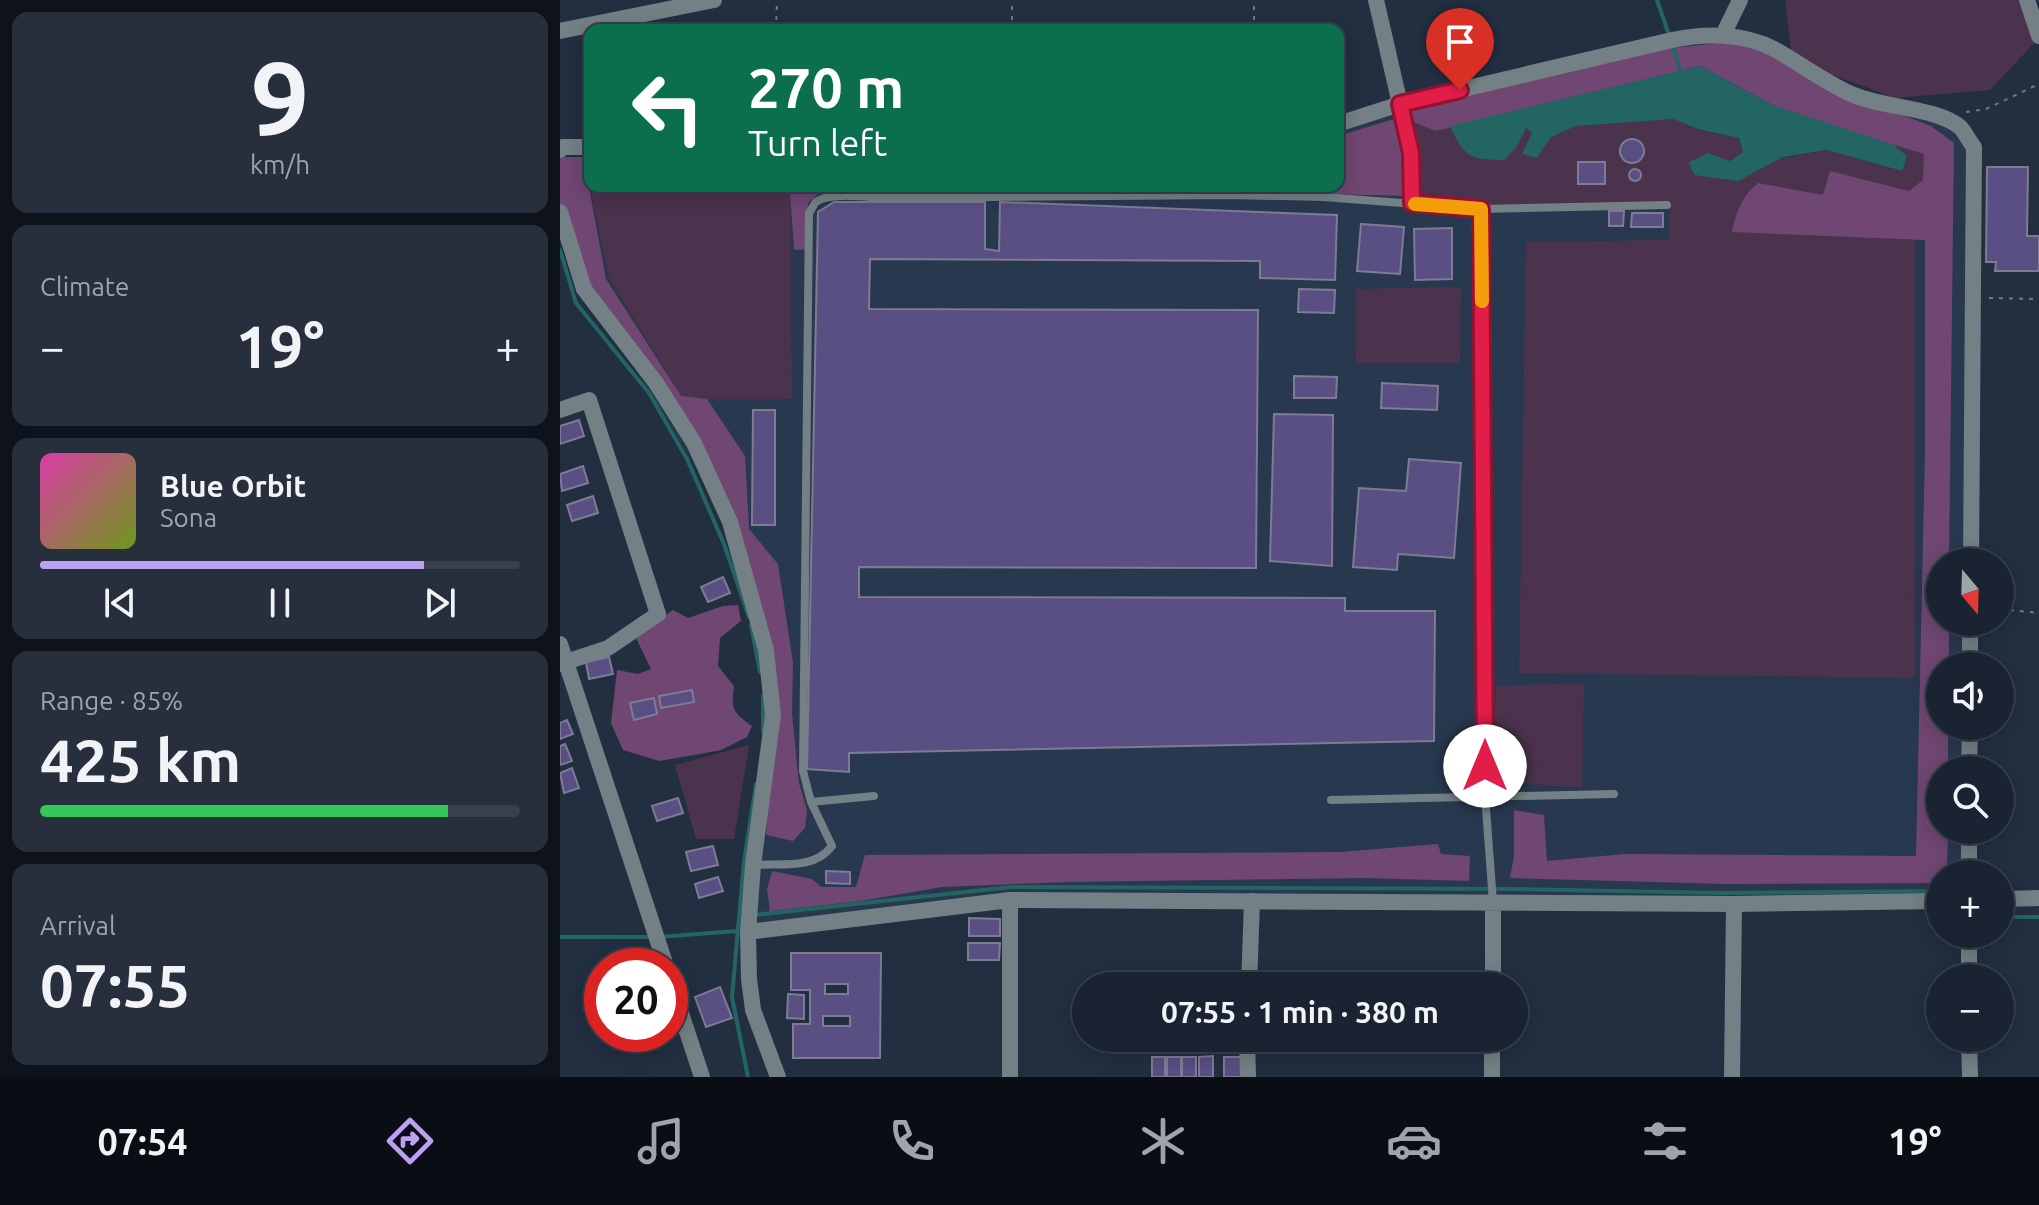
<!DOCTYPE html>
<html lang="en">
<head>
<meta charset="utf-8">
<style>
	body { margin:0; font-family:Ubuntu,sans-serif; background:#272f3d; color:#f1f3f6; height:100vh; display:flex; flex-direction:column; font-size:30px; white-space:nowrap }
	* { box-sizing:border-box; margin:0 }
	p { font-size:26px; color:#9fa4ab }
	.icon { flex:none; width:44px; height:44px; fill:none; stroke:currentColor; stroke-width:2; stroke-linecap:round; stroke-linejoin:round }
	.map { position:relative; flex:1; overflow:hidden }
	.side { display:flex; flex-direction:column; gap:12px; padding:12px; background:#0e131b; width:560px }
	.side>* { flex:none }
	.banner { position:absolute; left:24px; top:24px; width:760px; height:168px; border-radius:16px; box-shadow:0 4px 20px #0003,0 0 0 2px #38404d; background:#0b6e4f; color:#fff; overflow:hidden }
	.needle { width:52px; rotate:161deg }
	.buttons { position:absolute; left:1366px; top:548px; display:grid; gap:16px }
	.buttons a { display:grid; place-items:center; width:88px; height:88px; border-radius:50%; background:#1a2331; box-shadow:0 4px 20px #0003,0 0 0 2px #38404d; font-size:40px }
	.speed { position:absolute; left:24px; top:948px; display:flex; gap:16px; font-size:40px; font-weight:700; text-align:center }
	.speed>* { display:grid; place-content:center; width:104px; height:104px; border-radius:50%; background:#1a2331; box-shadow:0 4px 20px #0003,0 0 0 2px #38404d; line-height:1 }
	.speed .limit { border:12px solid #d22; background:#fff; color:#111 }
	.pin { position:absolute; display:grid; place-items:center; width:68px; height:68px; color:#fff; margin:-82px -34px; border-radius:50% 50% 50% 0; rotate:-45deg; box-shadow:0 0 8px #0007 }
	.pin .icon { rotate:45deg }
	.me { position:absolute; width:88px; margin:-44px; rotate:0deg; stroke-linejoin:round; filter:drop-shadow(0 0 6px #0008) }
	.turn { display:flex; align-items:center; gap:28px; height:168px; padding:0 32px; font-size:36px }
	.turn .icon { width:104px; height:104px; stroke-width:2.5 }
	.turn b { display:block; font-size:56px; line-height:68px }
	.big { font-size:60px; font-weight:600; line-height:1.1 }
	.side .tile { flex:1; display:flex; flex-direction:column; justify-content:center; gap:12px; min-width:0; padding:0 28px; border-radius:16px; background:#272f3d }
	.side .dial { align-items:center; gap:0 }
	.dial b { font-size:104px; line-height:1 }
	.song { display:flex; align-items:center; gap:24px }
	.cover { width:96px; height:96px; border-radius:12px; background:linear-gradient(135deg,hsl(320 70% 55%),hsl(80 70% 35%)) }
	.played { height:8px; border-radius:4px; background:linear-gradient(90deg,#bca0f2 80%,#38404d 80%) }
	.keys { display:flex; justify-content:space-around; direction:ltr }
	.heat { display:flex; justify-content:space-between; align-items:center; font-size:44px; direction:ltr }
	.charge { height:12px; border-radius:6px; background:linear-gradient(90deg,#34c759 85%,#38404d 0) }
	.trip { position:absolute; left:512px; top:972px; width:456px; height:80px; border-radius:40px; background:#1a2331; box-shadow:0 4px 20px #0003,0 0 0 2px #38404d; font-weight:600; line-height:80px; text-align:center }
	.tab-bar { display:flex; height:128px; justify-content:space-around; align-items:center; background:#0a0e14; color:#9fa4ab }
	.tab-bar .icon { width:56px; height:56px }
	.tab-bar .active { color:#bca0f2 }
	.tab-bar b { font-size:36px; color:#f1f3f6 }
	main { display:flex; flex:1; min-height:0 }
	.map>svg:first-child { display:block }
</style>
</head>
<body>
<main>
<section class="side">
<div class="tile dial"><b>9</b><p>km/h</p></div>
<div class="tile"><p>Climate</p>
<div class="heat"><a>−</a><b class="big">19°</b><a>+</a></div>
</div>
<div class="tile">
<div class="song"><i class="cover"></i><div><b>Blue Orbit</b><p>Sona</p></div></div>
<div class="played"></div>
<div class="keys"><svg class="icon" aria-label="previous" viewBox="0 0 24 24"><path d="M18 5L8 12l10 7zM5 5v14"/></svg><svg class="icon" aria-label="pause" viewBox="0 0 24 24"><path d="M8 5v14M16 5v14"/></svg><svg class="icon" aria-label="next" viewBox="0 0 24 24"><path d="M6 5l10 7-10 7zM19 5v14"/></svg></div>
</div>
<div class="tile"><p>Range · 85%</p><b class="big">425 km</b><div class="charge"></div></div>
<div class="tile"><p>Arrival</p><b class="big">07:55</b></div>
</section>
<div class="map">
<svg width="1479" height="1077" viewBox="0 0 1479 1077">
	<rect width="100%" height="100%" fill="#222f41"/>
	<path fill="#28384f" d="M1163 35 1401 128 1414 147 1411 562H1380V622H1410V666H1380V726H1410L1409 770H1380V830H1409V874H1380V900H450L177 931 211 682 170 521 37 308 0 188 30 157V186H778V124Z"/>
	<path fill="#4b324d" d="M1225 0H1467L1479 38 1430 90 1335 98 1232 60Z
		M843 118 890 126C904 158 911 160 944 160L966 128 972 133 991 137 1016 126 1113 119 1132 127 1178 138 1183 152 1169 161 1148 153 1134 175 1267 150 1341 171 1347 156 1334 145 1364 154 1365 240H1355V678L959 673 966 242 1109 240 1110 207 976 208 852 203 855 165Z
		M30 189 230 192 232 399H123L49 278Z
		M901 287 900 363H796L795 289Z
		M1024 683 1022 788 945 782 933 761 936 686Z
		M189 745 174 839H136L115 765Z"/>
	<path fill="#6f4772" d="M1160 43 1214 50 1285 93 1371 126 1394 143 1389 562H1380V622H1389V666H1380V726H1388V770H1380V830H1388L1387 874H1380V883L1167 884 950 878 954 856V810L984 815 987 861 1064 854 1356 856 1365 451V240L1172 232C1176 212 1182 196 1198 183L1263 195 1270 171 1349 191 1363 180 1364 154 1226 112 1140 66 876 131 843 118 845 109 1092 50Z
		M837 118 851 153 852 196 761 194 711 196 531 187 264 189 248 203 250 249 234 250 230 192 121 186H778V136Z
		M0 157H30L28 182 46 279 121 396 147 399 185 456 189 529 218 564 233 663 232 714 239 783 247 810 245 828 233 841 206 835 213 709 198 624 134 443 23 285 0 212Z
		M178 605 181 621 160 638 158 666 174 686C171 710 173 712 192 726L187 737 161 750 140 754 99 761 63 750 51 723 57 670 78 674 91 669 75 636 113 610 128 618 163 606Z
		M878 844 881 854 910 856 909 881 804 878 509 882 382 887 301 901 210 911 207 889 212 871 252 879 261 887H296L305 855 780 852Z"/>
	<path fill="#226562" d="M1140 66 1213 105 1334 145 1347 156 1342 171 1267 150 1223 157 1178 181 1134 175 1129 162 1148 153 1170 161 1183 152 1179 138 1138 129 1113 119 1016 126 991 137 977 158 962 154 972 133 966 128 956 148 944 160C911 160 904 158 890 126Z"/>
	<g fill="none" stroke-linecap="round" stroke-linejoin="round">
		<path stroke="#226562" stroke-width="4" d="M1097 0 1109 35
			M1112 43 1121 73
			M0 250 16 303 89 393 127 459 164 544 189 617
			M191 625 200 672
			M203 696V732
			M194 915 451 887 953 889 1162 893 1380 891
			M1440 917H1479
			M0 937H91
			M99 937 177 931
			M188 1077 172 997 184 861 196 784"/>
	</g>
	<path fill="#594f83" stroke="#7e7b94" stroke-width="2" fill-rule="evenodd" d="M1060 151a12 12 0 1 1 24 0a12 12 0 1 1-24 0Z
		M1018 162H1045V184H1018Z
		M1427 167H1468L1467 236H1479V271H1435L1436 262H1426Z
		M1069 175a6 6 0 1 1 12 0a6 6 0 1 1-12 0Z
		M274 202H425V249L439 251 440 202 777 215 775 280 700 278V261L310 259 309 309 698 310 696 568 299 567V597L785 598V611H875L874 741 289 753V772L247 769 258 212Z
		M1049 211H1064L1063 226H1049Z
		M1072 213H1103V227H1071Z
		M801 224 844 227 840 274 797 271Z
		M892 228V279L855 280 854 229Z
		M739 289 775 290 774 313 738 312Z
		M734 376 777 377 776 398H734Z
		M822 383 878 386 877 410 821 408Z
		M193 410H215V525H192Z
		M714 414 773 415 772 566 710 561Z
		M19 420 24 436 0 444V426Z
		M849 459 901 463 894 558 838 554 837 570 793 567 799 488 846 491Z
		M23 466 28 483 2 491 0 474Z
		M33 496 38 513 12 521 7 505Z
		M163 577 170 593 148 602 141 587Z
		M49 657 53 674 29 679 26 662Z
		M132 690 134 702 101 708 99 696Z
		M94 698 97 714 74 720 70 703Z
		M7 720 13 734 0 739V723Z
		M5 744 12 761 0 765V746Z
		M12 768 19 788 4 793 0 773Z
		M118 798 123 813 97 821 92 806Z
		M153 846 158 865 131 871 126 852Z
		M266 871 290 872V884L266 883Z
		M158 877 163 891 139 898 135 884Z
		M409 918 440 919V936H409Z
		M408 943H440L439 960H408Z
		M231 953H321L320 1058H233V1024H250V990H231ZM265 984H288V994H265ZM263 1016H290V1026H263Z
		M160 987 172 1018 146 1027 135 997Z
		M228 994 244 995V1019L227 1018Z
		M818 1038H833V1050H818Z
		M845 1038H895V1052L845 1051Z
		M653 1056V1077H639V1057Z
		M592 1057H605V1077H592Z
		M607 1057H621V1077H607Z
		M622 1057H636V1077H622Z
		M664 1057H684L685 1077H664Z"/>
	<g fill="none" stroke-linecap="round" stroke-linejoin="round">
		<path stroke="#6e7988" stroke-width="2" stroke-dasharray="4 6" stroke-linecap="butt" d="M216 30 217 0
			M452 30V0
			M694 30V0
			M1406 112 1426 109 1479 84
			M1429 298 1479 299
			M1440 609 1479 613"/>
		<path stroke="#738085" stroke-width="8" d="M840 104 851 153 852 203
			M921 209 925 795 933 902
			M771 800 1054 794
			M251 802 314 796
			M193 865C222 863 254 870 272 846L251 802 243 771 249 213C252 209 253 205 256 202 268 192 306 197 321 198L669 195 763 197 921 209 1107 205"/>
		<path stroke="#738085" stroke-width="16" d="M816 0 840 104
			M1467 0 1479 36
			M0 31 154 0
			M1163 35 1180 0
			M0 410 29 400 98 614 48 648 0 664
			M1440 899 1479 898
			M1409 934V978
			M689 986 692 901
			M687 1038 688 1077
			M1409 1038 1410 1077
			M450 1077V900
			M1172 1077 1174 904"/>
		<path stroke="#738085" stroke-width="16" d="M778 124 840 104 1112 40C1145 33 1184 33 1214 49 1239 63 1263 81 1289 93 1320 108 1376 107 1400 127 1405 132 1409 141 1414 147L1411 562
			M0 150 3 147H30
			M0 212 24 289 96 383 134 443 170 522 206 650 213 715 193 865 188 932 189 979 193 1010 218 1077
			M0 644 106 966
			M1410 666V622
			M1409 770 1410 726
			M1409 874V830
			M188 932 450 900 1174 904 1380 901
			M110 980 142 1077
			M933 986V902
			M932 1077V1038"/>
	</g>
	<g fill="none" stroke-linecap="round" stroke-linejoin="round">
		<defs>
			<path id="route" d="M900 90 840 104 851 153 852 203 921 209 925 766"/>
		</defs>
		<use href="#route" stroke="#92132f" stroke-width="20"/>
		<use href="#route" stroke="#e11d48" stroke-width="14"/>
		<path stroke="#f59e0b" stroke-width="14" d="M855 204 921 209 922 301"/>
	</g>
</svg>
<div class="buttons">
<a><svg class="needle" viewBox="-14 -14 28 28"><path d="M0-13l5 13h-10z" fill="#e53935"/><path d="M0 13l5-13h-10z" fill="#9fa4ab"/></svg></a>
<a><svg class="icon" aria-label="sound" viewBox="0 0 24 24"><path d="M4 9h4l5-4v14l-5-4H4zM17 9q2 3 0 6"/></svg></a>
<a><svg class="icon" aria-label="search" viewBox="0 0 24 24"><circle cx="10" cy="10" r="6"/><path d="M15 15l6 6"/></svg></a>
<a>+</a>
<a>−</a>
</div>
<div class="speed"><div class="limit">20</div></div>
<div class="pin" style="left:900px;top:90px;background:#d93025"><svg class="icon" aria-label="arrive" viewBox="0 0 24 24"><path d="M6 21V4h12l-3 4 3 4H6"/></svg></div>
<svg class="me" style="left:925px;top:766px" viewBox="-20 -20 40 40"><circle r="19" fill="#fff"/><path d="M0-13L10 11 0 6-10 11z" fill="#e11d48"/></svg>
<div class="trip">07:55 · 1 min · 380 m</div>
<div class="banner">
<div class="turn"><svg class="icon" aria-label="left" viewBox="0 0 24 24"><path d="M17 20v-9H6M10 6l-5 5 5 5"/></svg><div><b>270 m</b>Turn left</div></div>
</div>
</div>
</main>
<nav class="tab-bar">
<b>07:54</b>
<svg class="icon active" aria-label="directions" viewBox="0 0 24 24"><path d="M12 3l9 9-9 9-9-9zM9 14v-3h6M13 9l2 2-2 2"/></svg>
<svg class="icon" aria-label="music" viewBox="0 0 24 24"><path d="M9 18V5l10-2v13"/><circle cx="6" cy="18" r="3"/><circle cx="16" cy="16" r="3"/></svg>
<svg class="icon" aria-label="phone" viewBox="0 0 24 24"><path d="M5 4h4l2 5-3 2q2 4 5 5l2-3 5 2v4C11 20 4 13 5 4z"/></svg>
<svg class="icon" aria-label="climate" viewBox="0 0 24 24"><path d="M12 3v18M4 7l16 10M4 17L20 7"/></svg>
<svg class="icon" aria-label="car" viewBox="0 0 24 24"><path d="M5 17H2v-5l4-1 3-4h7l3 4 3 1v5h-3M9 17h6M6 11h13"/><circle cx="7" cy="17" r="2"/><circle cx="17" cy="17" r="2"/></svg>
<svg class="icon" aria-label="filters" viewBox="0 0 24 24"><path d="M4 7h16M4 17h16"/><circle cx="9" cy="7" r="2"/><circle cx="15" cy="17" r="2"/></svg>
<b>19°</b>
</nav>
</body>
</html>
